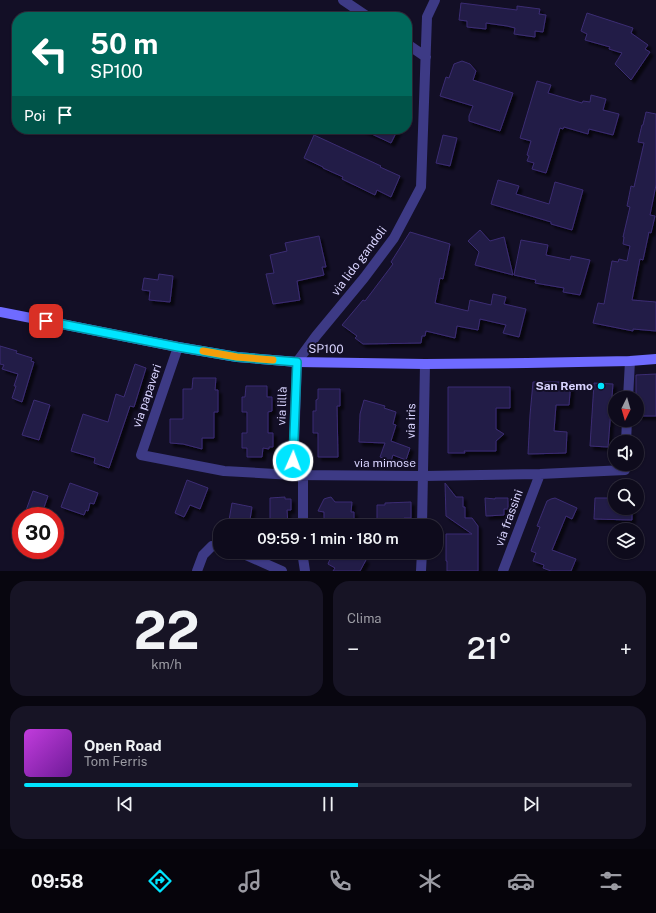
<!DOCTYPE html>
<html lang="it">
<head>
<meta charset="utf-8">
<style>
	body { margin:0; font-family:"Public Sans",sans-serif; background:#171425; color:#f1f3f6; height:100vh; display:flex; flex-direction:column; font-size:15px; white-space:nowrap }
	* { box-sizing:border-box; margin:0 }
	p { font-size:13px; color:#9b9ba3 }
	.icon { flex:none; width:22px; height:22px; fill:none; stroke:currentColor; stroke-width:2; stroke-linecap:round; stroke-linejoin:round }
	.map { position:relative; height:571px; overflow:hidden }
	.side { display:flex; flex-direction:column; gap:10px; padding:10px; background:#08060f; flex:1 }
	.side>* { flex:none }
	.top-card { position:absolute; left:12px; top:12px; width:400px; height:122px; border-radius:16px; box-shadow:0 1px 3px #0004,0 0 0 1px #2e2b3b; background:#00695c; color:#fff; overflow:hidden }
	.needle { width:26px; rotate:185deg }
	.controls { position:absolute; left:608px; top:391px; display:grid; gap:8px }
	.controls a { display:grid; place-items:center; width:36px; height:36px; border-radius:50%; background:#0e0b1c; box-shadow:0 1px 3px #0004,0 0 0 1px #2e2b3b; font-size:20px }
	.speed { position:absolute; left:12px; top:507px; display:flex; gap:8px; font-size:20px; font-weight:700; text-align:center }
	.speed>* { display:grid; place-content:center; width:52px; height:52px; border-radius:50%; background:#0e0b1c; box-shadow:0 1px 3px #0004,0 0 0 1px #2e2b3b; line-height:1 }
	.speed .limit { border:6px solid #d22; background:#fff; color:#111 }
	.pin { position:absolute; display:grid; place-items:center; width:34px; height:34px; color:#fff; margin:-17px; border-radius:8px; box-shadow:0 2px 6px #0006 }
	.me { position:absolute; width:44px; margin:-22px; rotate:2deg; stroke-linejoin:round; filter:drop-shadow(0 0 3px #0008) }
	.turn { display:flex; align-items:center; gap:14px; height:84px; padding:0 12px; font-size:18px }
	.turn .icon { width:52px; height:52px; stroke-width:2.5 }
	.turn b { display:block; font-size:28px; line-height:34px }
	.then { display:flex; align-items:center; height:38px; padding:0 12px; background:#0003; gap:8px; font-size:15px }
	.big { font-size:30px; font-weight:600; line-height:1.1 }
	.side .tile { flex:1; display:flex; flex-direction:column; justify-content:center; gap:6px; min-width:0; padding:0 14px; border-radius:16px; background:#171425 }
	.side .dial { align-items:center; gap:0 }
	.dial b { font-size:52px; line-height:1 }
	.song { display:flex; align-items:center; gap:12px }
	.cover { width:48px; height:48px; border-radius:6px; background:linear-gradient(135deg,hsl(290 70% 55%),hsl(280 70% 35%)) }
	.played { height:4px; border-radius:2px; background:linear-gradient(90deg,#00e5ff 55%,#2e2b3b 55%) }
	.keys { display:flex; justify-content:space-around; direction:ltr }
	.heat { display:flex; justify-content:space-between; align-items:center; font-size:22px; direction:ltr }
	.side .tiles { flex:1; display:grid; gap:10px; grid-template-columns:1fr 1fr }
	.tile:last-child { grid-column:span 2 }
	.trip { position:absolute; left:213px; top:519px; width:230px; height:40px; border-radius:16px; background:#0e0b1c; box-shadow:0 1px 3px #0004,0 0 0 1px #2e2b3b; font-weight:600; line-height:40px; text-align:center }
	.menu { display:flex; height:64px; justify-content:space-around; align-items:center; background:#06040b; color:#9b9ba3 }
	.menu .icon { width:28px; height:28px }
	.menu .active { color:#00e5ff }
	.menu b { font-size:18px; color:#f1f3f6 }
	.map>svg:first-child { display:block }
</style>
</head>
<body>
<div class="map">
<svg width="656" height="571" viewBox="0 0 656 571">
	<defs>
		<filter id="shadow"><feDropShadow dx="3.5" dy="3.5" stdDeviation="1" flood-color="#0009"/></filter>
	</defs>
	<rect width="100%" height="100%" fill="#130f26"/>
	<path fill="#241b47" stroke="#3b2d73" filter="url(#shadow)" d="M461 3 517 10V6L540 9 539 14 546 15 543 32 535 31V37L514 34 515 28 507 26 486 23V29L467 27V21L459 20Z
		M587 13 633 28 631 33 648 45 645 49 650 52 631 80 615 64 622 53 609 49 610 47 585 40 587 34 581 31Z
		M462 61 470 64 476 71 473 80 513 93 500 131 469 121V116L473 106 440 96 446 77 449 78 454 64Z
		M537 81 551 85 548 93 582 103 583 101 590 102 591 95 606 99 603 110 619 114 613 135 589 129 588 134 564 127 563 129 560 128 546 173 532 169 534 163 527 161 529 156 527 155 531 141 520 138Z
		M646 112 656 114V185L650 215 655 216 651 233 649 232 643 260 640 259 632 300 656 302V331L633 329V331L593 323 598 303 604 304 612 261 618 262 619 259 627 261 630 246 623 244 624 237H623L630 207 627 206 631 186 634 187 644 143 638 142 642 125H643Z
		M361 129H398L391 143Z
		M314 135 381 166 380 167 400 176 391 197 377 190 375 195 342 179 343 177 323 168V167L304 158Z
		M443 135 457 138 450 166 436 163Z
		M498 180 519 186 516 194 549 204 555 182 583 190 572 230 551 224V222L491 204Z
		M480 230 490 241 504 237 513 275 475 265 479 252 468 241Z
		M410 232 450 244 443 279 440 278 435 303 468 311 470 300 491 305 493 294 506 297 504 304 526 309 519 337 503 333 506 325 480 319 478 330 457 326 455 338 426 331 425 336H422L421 343 363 344 355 338 357 336 342 325 363 300 365 301 393 264 391 262Z
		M319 236 326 267H322L324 275 297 281 300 300 273 304 266 274 274 273 270 255 287 251 285 243Z
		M521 240 548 245 546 255 570 260 571 256 590 260 580 295 563 292 564 288 535 283 536 280 514 275Z
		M159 274 173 276 170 302 149 300 150 291 142 290 144 278 158 280Z
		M0 346 17 351 16 353 32 358 31 361 34 362 22 402 12 398 16 386H14L18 374 2 369 4 365 0 364Z
		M135 364 146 368 134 407 130 406 109 468 94 463 95 458 71 451 83 414 108 422 116 394 124 397Z
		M656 374V416H638L639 403H637V398H636V375Z
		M193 378H216L215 390H218V412H214V438H202V449L183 444 170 443V419H183V389H192Z
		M533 382H571L569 405H556L554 431 567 432 566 453 528 454 530 415Z
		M594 383 613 384 608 447 590 446Z
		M246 386H267V397H272V411L268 412V433H273V447H269V449L263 448 262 457H247V448H242V433H247V412H242V397H245Z
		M448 387H510V408H496V429L504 434 496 441V451H464L465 453H448Z
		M318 389H340V406H337L338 457H318V433H313V411H316V400L318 399Z
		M34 400 50 405 39 440 22 435Z
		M364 400 385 406 384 408 396 412 393 424 396 425 391 441 410 448 406 460 393 455 391 461 380 457 385 443 359 442 360 414Z
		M187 480 208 488 200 509 190 505 184 517 175 513Z
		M70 483 98 493 94 504 90 503 88 511 86 510 84 515 61 507Z
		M445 483 456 497H463V507H465V518H472L478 526V571H447V561H446V534H472L446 516Z
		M33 491 48 496 41 516H24Z
		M285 497V499H291V510H287L288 526H270V498Z
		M331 497 335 502H352L351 512H354V526L336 525V523H324V512L318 511 324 499 327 498Z
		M485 498 495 499V498H508V509H504V515L486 516Z
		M555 498 577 508 572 519 566 516 552 550 576 559 571 571H551L543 568 544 565 533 561 536 553 531 551 540 527 537 526 547 501 551 499Z
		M595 498H610V503H615V508H632V520L594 519Z
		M411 502V518H404V526H377V505H385V503Z
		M232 503 252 507 249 526H228Z
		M333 552H350L366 560 360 571H333L335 568 328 564Z"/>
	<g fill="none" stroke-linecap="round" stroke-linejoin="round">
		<path stroke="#3d3a85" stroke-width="10" d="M343 0 368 17
			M407 44 426 57
			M178 347 141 455 224 471 293 475 424 476 540 474 625 470V464
			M628 398 630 361
			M626 442 627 420
			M293 475 297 362 316 336 364 278 394 238 421 187 427 17 435 0
			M303 526V476
			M422 526 425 364
			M239 552 282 571
			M303 552V558L305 571
			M197 571 203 555 212 546H220
			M421 571 422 552
			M503 571 540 474"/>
		<path stroke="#6f6bff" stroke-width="10" d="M0 312 178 347 237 357 297 362 425 364 527 363 630 361 656 359"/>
	</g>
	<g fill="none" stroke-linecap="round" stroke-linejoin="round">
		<defs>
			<path id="route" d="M46 321 178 347 237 357 297 362 293 461"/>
		</defs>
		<use href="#route" stroke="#0095a6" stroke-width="10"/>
		<use href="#route" stroke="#00e5ff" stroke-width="7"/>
		<path stroke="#f59e0b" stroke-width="7" d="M203 351 237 357 273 360"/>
	</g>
	<circle fill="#00e5ff" stroke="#130f26" stroke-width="1.5" cx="601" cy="386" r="4"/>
	<g text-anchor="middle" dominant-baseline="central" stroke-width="4" stroke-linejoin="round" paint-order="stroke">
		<g font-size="12" fill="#d9d4ff" stroke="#130f26">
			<text transform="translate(359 261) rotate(-53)">via lido gandoli</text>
			<text transform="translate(326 349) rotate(1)">SP100</text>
			<text transform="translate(147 396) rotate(-71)">via papaveri</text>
			<text transform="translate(282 406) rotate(-88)">via lillà</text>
			<text transform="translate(411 421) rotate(-89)">via iris</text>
			<text x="385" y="463">via mimose</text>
			<text transform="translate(509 518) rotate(-70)">via frassini</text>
		</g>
		<g font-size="12" font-weight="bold" fill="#d9d4ff" stroke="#130f26" text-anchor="end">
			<text x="593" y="386">San Remo</text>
		</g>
	</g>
</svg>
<div class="controls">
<a><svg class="needle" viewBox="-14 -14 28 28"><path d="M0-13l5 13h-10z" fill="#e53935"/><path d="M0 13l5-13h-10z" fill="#9b9ba3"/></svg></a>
<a><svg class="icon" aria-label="sound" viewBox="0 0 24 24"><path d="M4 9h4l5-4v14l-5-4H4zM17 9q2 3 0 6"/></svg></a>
<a><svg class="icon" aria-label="search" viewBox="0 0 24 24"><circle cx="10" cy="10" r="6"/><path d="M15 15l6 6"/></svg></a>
<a><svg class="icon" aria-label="layers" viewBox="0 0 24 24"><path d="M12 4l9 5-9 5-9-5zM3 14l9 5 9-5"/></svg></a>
</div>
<div class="speed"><div class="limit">30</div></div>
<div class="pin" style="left:46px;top:321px;background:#d93025"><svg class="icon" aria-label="arrive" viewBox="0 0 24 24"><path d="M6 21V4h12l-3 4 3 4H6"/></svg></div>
<svg class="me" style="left:293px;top:461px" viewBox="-20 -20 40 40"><circle r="17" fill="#00e5ff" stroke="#fff" stroke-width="3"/><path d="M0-11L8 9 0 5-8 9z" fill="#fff"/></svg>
<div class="trip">09:59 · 1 min · 180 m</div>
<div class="top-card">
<div class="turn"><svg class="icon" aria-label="left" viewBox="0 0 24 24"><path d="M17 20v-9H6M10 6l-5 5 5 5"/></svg><div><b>50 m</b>SP100</div></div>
<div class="then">Poi<svg class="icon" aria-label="arrive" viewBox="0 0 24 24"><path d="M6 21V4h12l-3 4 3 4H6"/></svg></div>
</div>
</div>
<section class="side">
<div class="tiles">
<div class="tile dial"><b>22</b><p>km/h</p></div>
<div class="tile"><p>Clima</p>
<div class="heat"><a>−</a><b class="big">21°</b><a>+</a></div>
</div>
<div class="tile">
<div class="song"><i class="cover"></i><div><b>Open Road</b><p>Tom Ferris</p></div></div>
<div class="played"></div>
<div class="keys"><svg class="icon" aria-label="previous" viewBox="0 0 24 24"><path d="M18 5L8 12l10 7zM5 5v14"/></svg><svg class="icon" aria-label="pause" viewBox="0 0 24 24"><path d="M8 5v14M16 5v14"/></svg><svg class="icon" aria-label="next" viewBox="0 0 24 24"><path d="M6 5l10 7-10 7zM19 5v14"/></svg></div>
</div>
</div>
</section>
<nav class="menu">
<b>09:58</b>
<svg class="icon active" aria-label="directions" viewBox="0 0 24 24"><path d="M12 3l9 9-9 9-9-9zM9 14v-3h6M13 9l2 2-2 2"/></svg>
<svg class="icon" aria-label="music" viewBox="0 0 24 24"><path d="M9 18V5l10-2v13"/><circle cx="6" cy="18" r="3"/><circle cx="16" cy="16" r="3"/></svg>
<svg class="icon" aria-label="phone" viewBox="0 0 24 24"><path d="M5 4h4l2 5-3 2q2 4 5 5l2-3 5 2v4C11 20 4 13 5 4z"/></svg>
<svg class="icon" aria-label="climate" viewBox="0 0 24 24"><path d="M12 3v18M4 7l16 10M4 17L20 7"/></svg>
<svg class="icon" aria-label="car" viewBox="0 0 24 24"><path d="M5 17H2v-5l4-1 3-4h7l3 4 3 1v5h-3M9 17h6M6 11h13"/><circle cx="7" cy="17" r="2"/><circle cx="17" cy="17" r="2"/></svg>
<svg class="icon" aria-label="filters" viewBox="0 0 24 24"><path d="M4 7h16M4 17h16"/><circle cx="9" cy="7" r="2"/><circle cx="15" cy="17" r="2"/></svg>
</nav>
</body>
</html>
